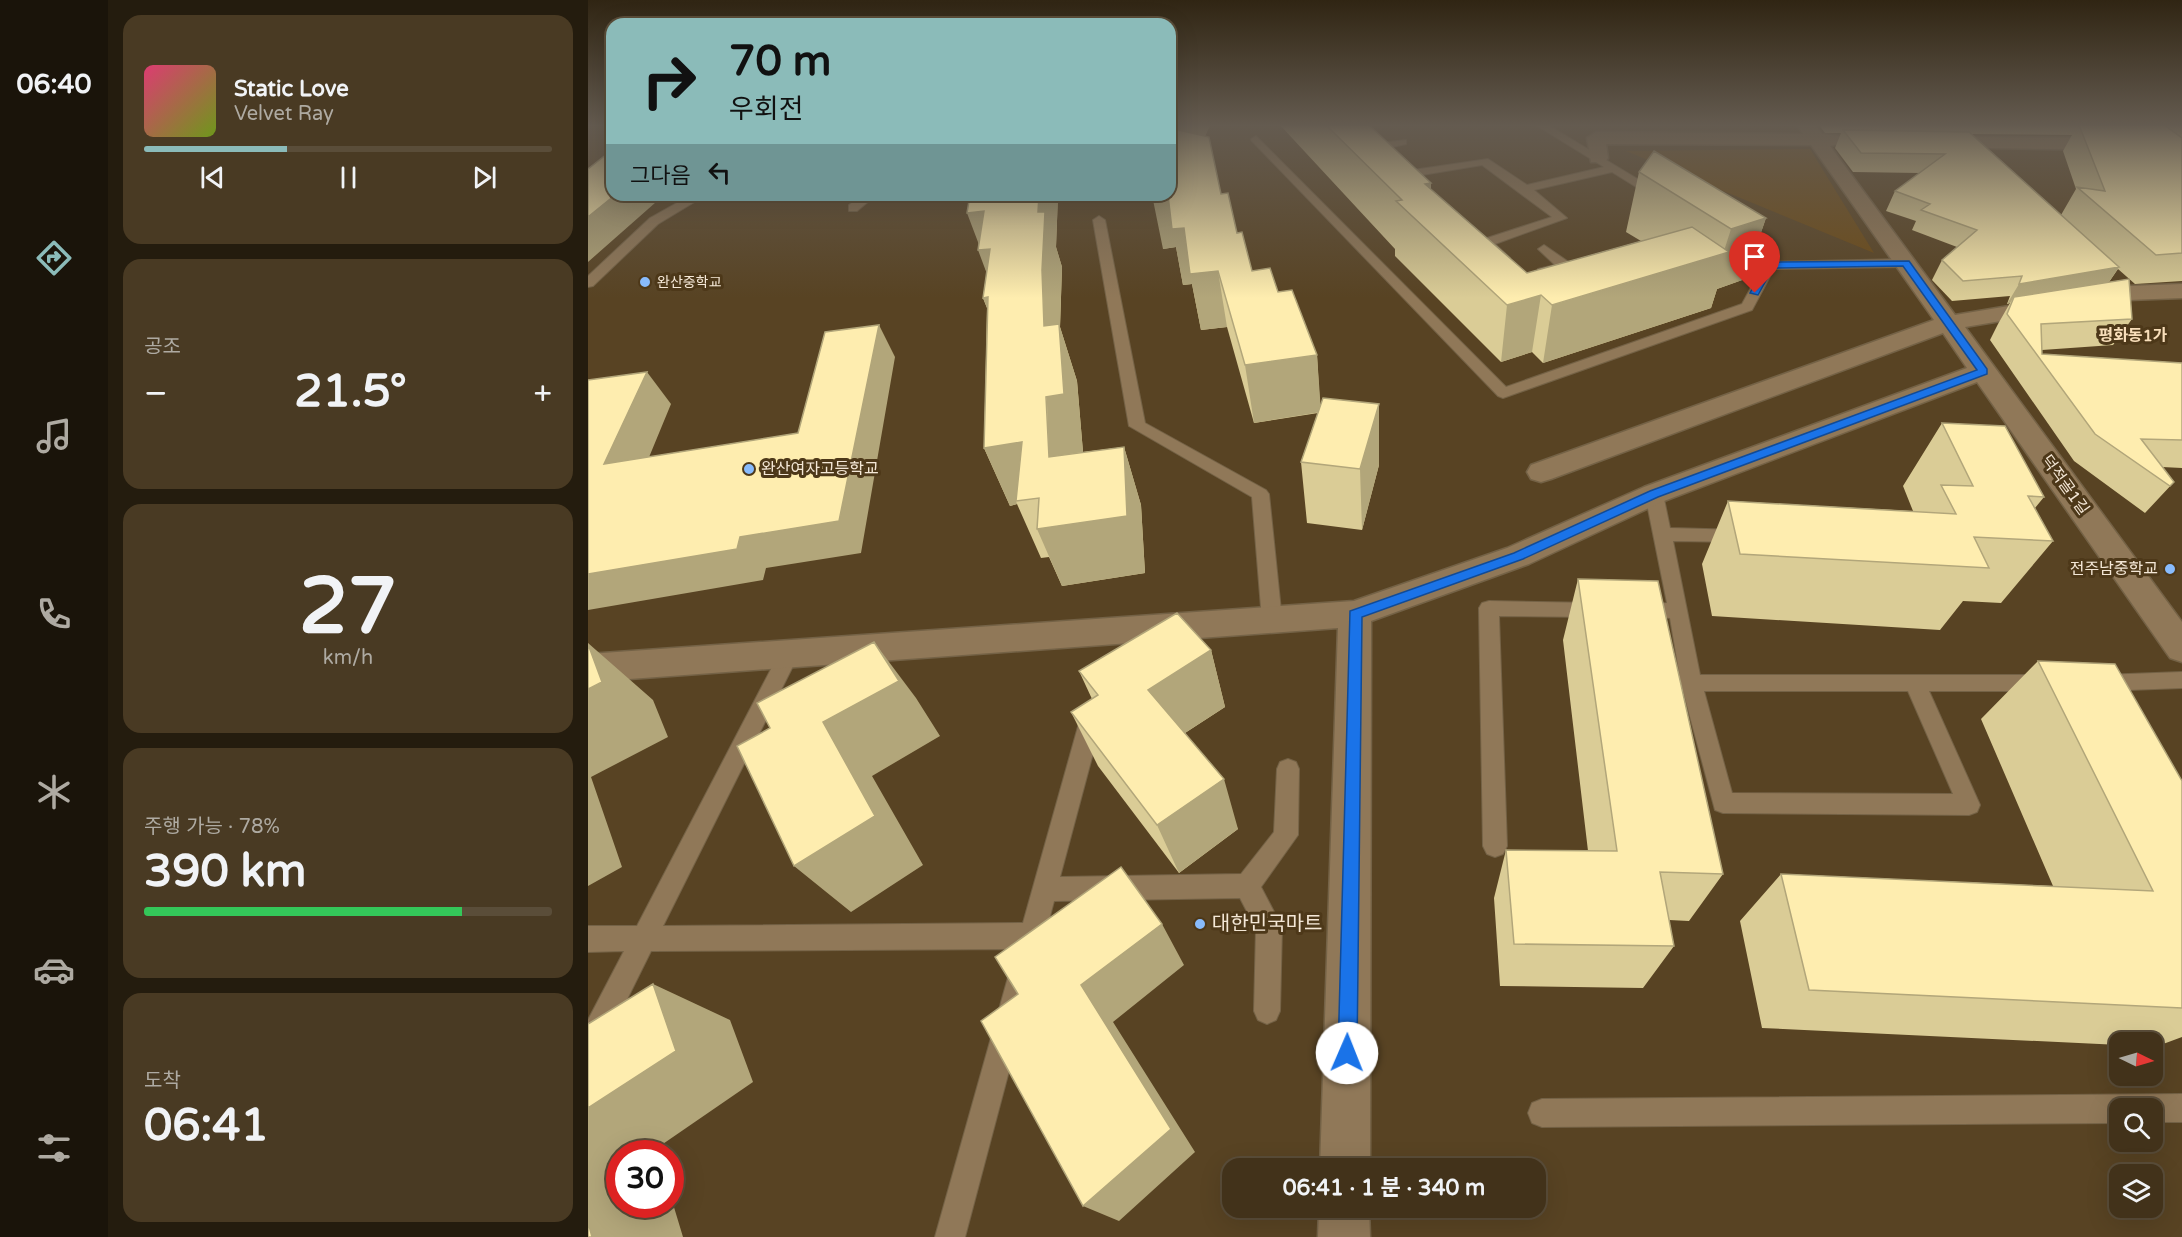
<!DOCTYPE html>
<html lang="ko">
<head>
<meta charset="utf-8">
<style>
	body { margin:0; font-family:"Varela Round","Noto Sans KR",sans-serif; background:#493a23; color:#f1f3f6; height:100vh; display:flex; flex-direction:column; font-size:22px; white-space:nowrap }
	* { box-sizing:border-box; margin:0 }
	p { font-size:20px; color:#aeaaa2 }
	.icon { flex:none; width:33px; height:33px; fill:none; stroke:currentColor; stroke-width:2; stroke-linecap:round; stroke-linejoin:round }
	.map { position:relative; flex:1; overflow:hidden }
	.panel { display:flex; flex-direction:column; gap:15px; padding:15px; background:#241c0e; width:480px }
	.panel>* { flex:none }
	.guide { position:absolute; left:18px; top:18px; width:570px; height:183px; border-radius:18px; box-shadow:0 6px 24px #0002,0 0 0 2px #5a4d39; background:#8bbbb9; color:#111; overflow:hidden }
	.needle { width:39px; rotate:95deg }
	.buttons { position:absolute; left:1521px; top:1032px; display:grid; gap:12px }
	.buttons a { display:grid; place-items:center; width:54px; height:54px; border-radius:12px; background:#42321a; box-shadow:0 6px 24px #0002,0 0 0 2px #5a4d39; font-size:30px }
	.speed { position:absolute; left:18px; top:1140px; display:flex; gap:12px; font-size:30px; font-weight:700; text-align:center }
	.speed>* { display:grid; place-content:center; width:78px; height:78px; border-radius:50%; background:#42321a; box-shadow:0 6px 24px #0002,0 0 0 2px #5a4d39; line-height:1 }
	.speed .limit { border:9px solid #d22; background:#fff; color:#111 }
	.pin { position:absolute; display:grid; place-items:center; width:51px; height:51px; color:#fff; margin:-62px -26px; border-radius:50% 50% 50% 0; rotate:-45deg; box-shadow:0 0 6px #0007 }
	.pin .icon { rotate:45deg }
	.me { position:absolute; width:66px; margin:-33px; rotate:1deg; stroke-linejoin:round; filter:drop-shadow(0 0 4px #0008) }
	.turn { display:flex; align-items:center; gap:21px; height:126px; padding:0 24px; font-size:27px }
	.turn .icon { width:78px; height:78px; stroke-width:2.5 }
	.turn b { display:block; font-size:42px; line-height:51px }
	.then { display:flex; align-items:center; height:57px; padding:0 24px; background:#0003; gap:12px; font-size:22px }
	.big { font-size:45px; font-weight:700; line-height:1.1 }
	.panel .card { flex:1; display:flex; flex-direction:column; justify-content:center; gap:9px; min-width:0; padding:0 21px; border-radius:18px; background:#493a23 }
	.panel .dial { align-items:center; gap:0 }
	.dial b { font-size:78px; line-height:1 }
	.song { display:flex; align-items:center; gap:18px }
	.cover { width:72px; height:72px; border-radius:9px; background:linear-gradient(135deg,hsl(340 70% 55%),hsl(80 70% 35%)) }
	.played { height:6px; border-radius:3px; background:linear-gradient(90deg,#8bbbb9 35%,#5a4d39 35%) }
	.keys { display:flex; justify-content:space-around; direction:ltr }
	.heat { display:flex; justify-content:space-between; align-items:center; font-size:33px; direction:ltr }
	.charge { height:9px; border-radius:4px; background:linear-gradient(90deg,#34c759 78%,#5a4d39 0) }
	.trip { position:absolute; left:634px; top:1158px; width:324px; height:60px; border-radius:18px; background:#42321a; box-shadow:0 6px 24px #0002,0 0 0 2px #5a4d39; font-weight:700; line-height:60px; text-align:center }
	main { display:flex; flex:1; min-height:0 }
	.dock { display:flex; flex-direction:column; width:108px; justify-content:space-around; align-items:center; background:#1a140a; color:#aeaaa2 }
	.dock .icon { width:42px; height:42px }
	.dock .on { color:#8bbbb9 }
	.dock b { font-size:27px; color:#f1f3f6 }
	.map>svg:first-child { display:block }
</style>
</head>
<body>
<main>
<nav class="dock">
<b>06:40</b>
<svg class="icon on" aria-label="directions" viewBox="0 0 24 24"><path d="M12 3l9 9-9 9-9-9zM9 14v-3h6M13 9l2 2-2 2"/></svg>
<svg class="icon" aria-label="music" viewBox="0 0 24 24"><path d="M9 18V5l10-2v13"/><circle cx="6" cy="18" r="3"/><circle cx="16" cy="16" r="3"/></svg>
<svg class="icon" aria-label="phone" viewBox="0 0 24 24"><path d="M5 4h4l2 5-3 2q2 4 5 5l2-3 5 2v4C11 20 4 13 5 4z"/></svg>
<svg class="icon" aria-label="climate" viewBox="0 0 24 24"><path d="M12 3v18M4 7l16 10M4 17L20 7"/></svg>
<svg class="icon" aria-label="car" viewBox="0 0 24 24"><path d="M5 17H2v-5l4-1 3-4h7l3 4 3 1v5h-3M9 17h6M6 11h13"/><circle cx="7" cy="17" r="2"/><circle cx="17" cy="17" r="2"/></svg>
<svg class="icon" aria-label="filters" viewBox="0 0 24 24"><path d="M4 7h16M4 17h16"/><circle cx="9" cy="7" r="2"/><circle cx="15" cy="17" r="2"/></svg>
</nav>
<section class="panel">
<div class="card">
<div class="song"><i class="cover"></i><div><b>Static Love</b><p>Velvet Ray</p></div></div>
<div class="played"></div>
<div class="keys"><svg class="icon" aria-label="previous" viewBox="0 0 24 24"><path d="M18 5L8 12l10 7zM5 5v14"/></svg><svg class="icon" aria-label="pause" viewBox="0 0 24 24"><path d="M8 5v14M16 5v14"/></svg><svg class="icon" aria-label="next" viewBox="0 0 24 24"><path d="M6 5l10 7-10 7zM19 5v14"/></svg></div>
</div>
<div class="card"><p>공조</p>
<div class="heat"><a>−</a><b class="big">21.5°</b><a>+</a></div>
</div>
<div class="card dial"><b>27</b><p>km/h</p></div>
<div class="card"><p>주행 가능 · 78%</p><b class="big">390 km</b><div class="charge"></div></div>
<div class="card"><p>도착</p><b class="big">06:41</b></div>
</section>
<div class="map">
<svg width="1594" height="1237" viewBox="0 0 1594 1237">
	<rect width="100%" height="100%" fill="#584323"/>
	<path fill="#6c4a15" d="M1222 149 1286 253 1038 151Z"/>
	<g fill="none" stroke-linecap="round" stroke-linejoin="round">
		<defs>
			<path id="service" d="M948 125H960L1076 195 1066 198 1024 172 946 190 979 218 907 244 922 258 915 262 893 246V240L964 217 894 165 822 177 786 146 792 143 818 140V144L800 148 825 170 900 159 939 185 1016 167Z
				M668 136 918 387 1154 304 1177 262 1317 259 1324 263 1317 267 1186 269 1164 310 915 398 910 396 664 141 663 139Z
				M103 195H118L70 224 5 286 0 287V276L62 218Z
				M274 195H288L269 211H261V205Z
				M511 216 517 220 557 423 678 490 681 494 694 620 691 625 684 628 677 625 674 620 664 497 541 426 505 220Z
				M956 245 982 263V269L950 275V269L967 265 950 249Z
				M1066 488 1075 494 1082 528 1153 530 1159 531 1162 536 1159 541 1153 542 1085 541 1112 675H1453L1460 677 1463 683 1460 689 1453 691H1341L1392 805 1389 812 1381 815 1135 813 1127 810 1093 683 1082 618 1044 615 1041 610 1044 605 1079 603 1057 494ZM1116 691H1320L1365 794 1144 793Z
				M901 601 1007 603 1014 605 1017 610 1014 615 1007 617 911 616 919 846 915 854 907 857 899 854 895 846 891 608 894 603Z
				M201 646 208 648 211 654 75 926 435 923 493 716 496 710 504 707 512 710 515 716 472 877 653 874 686 832 689 769 692 762 700 759 708 762 711 769 710 835 673 887 694 927 692 1011 688 1020 679 1024 670 1020 666 1011 668 929 652 898 466 901 377 1237H347L428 949 63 951 10 1058 0 1062V1020L36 951 0 952V926H49L194 648Z
				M1594 672V688L1513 691 1506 689 1503 683 1506 677 1513 675Z
				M1594 1094V1122H1564V1108H1532V1123L954 1127 944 1123 940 1113 944 1103 954 1099Z"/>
			<path id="minor" d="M1209 125H1227L1234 134 1252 136 1254 140 1252 144 1242 146 1367 315 1540 286 1594 284V298L1540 300 1377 327 1594 622V662L1582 658 1389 382 1076 501 941 564 783 621 782 1168H732L750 628 0 682V654L766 601 919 548 1056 487 1379 368 1355 333 963 479 953 482 943 479 939 472 943 465 1346 320 1223 145 1018 144 1020 158 1017 162H1003L999 138 1008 132 1215 134Z
				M1350 137 1524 138 1533 144 1524 150 1343 147 1341 143 1343 139Z
				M731 1208H781L782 1237H730Z"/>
		</defs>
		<use href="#service" stroke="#746246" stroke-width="2"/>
		<use href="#minor" stroke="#746246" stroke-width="3"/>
		<use href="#service" fill="#907858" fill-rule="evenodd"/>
		<use href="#minor" fill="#907858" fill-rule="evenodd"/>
	</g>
	<path fill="#dacc96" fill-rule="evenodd" d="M582 125H622L617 136 633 194 664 271 690 292 729 355 732 407 791 404V465L774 530 719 523 713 462 730 413 666 423 639 327 613 330 604 284 595 285 588 247 575 249Z
		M692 125H781L843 183V190L939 273 1053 241 1038 232 1051 172 1178 218 1157 279 1129 289 1123 308 955 363 944 352 913 362 807 256V249Z
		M1231 125H1594V281L1547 284 1530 269 1521 282 1544 319 1525 345 1454 350V354L1594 363V468L1574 467 1586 482 1557 513 1486 461 1402 340 1410 324 1422 303 1419 304 1422 296 1364 301 1344 280 1354 260 1369 247 1324 230 1328 221 1298 211 1307 191 1332 173 1265 172 1247 148 1253 133H1237ZM1384 134 1484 135 1475 151 1488 189 1473 215Z
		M382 195H470L468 247 474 267 472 327 489 381 495 452 536 447 553 505 557 573 474 586 461 557 453 558 429 504 422 506 396 448 399 308 395 298 399 274 391 244Z
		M1354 423 1456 497 1447 508 1465 541 1413 603 1375 601 1352 630 1124 616 1114 564 1140 501 1325 511 1315 486Z
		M990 579 1135 874 1101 921 1081 920 1086 946 1055 988 912 986 906 898 918 850 1000 851 975 640Z
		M623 650 637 707 597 733 650 829 591 873 510 766 483 712 504 699 491 671Z
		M1450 661 1594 781V1037L1567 1047H1564V1042H1532V1045L1174 1028 1152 921 1193 874 1465 886 1393 719Z"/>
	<path fill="#b2a67a" d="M582 125H622L608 158 582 162Z
		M843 183 841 233 837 184Z
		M27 195H76L0 262V217Z
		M451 195H470L468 247 474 267 472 327 489 381 495 452 461 457 454 270 450 212Z
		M564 195H580L596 228 630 271 639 327 613 330 604 284 595 285 588 247 575 249Z
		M396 211 415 266 411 306 390 250H393L379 213Z
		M1178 218 1157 279 1129 289 1123 308 955 363 964 305 1135 254 1143 229Z
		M1531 267 1517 288 1426 297 1422 303 1419 304 1431 284Z
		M953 295 944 352 913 362 919 305Z
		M400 297 418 355 395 298Z
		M291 325 307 357 273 553 178 568 175 580 0 610V574L152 537Z
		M729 355 733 412 666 423 657 365Z
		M59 372 83 404 45 496 16 464Z
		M791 404V465L774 530 772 469Z
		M434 442 428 501 429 504 422 506 396 448Z
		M536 447 553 505 557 573 474 586 449 529Z
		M286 642 328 698 352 736 284 776 335 865 263 912 206 866 235 722Z
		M0 643 65 700 80 737 3 777 34 867 0 886Z
		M623 650 637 707 580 744 560 690Z
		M636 779 650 829 591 873 569 825Z
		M574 924 596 965 525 1022 607 1152 531 1221 495 1206 493 985Z
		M65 984 142 1020 165 1082 69 1148 70 1154H32V1204H82V1194L95 1237H4L0 1222V1108Z"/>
	<path fill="#feedaf" stroke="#b2a67a" stroke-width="1.5" d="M738 125H781L843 183 837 184 939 273 1104 227 1141 252 964 305 953 295 919 305 808 201 814 200Z
		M1491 125H1576L1594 138V253L1568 255 1489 187 1517 191Z
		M582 128 621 137 633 194 640 193 649 233 654 232 664 271 682 268 690 292 704 290 729 355 657 365 630 271 602 274 596 228 584 229 580 195H582Z
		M1255 130 1381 132 1531 267 1431 284 1434 276 1375 281 1354 260 1389 230 1333 210 1342 204 1307 191 1357 154 1273 153Z
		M24 150V195H27L0 217V169Z
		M1066 151 1178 218 1143 229 1051 172Z
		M382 195H451L450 212H457L454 270 456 326 471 324 476 394 458 397 461 457 536 447 539 516 449 529 451 498 428 501 434 442 396 448 400 297 395 298 402 249 390 250 396 211 379 213Z
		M1541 279 1544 319 1453 324 1454 354 1594 363V440L1553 439 1586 482 1582 486 1507 434 1419 314 1426 297Z
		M291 325 251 521 152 537 149 549 0 574V380L59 372 16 464 210 433 237 332Z
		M735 398 791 404 772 469 713 462Z
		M1354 423 1417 426 1456 497 1440 496 1465 541 1386 537 1401 568 1152 554 1140 501 1368 514 1353 485 1385 486Z
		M990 579 1070 581 1135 874 1072 872 1086 946 926 944 918 850 1029 851Z
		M589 613 623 650 560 690 636 779 569 825 483 712 510 695 491 671Z
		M286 642 311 681 235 722 287 816 206 866 149 746 182 728 169 703Z
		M0 644 14 682 0 689Z
		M1450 661 1527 664 1594 781V1008L1221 990 1193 874 1565 891Z
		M533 867 574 924 493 985 583 1129 495 1206 393 1021 430 994 407 957Z
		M65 984 88 1051 0 1108V1024Z
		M0 1222 4 1237H0Z"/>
	<linearGradient id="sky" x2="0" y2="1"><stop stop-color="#302513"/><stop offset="0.42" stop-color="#645b50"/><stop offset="1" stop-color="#645b50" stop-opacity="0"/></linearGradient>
	<rect width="1594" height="298" fill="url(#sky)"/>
	<path fill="#1a73e8" stroke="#114b97" stroke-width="1.5" d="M1321 261 1399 369V374L1070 497 935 559 774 617 769 1053 766 1060 759 1063 752 1060 750 1053 762 611 926 553 1062 491 1389 370 1315 266 1185 268 1170 295 1162 293 1177 265 1182 262Z"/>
	<g fill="#88bbfc" stroke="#4d3819" stroke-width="2">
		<circle cx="57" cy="282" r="6"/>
		<circle cx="161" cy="469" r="6"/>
		<circle cx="1582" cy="569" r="6"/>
		<circle cx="612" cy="924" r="6"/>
	</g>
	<g text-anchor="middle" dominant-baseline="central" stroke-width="6" stroke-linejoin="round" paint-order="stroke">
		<g font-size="14" fill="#f4e7d6" stroke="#4d3819" text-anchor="start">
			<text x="69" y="282">완산중학교</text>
		</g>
		<g font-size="16" font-weight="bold" fill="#f8deba" stroke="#4d3819">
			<text x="1545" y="336">평화동1가</text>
		</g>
		<g font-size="16" fill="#f4e7d6" stroke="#4d3819" text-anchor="start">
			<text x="173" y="469">완산여자고등학교</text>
			<text x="1570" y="569" text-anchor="end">전주남중학교</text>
		</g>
		<g font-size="16" fill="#f4e7d6" stroke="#4d3819">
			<text transform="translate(1477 485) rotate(54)">덕적골1길</text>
		</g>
		<g font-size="20" fill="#f4e7d6" stroke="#4d3819" text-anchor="start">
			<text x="624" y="924">대한민국마트</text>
		</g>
	</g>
</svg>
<div class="buttons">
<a><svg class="needle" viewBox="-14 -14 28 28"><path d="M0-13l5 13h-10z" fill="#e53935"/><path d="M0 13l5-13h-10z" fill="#aeaaa2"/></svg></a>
<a><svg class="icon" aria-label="search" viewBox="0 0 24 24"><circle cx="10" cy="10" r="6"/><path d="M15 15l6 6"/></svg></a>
<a><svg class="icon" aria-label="layers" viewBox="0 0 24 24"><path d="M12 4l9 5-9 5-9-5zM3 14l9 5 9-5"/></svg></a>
</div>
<div class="speed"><div class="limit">30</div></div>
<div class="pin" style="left:1167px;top:293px;background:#d93025"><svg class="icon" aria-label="arrive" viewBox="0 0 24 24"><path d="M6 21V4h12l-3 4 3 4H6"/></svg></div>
<svg class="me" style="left:759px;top:1053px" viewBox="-20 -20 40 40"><circle r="19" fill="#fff"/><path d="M0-13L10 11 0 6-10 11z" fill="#1a73e8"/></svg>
<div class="trip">06:41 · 1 분 · 340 m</div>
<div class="guide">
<div class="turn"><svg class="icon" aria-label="right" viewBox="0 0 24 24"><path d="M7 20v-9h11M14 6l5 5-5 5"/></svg><div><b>70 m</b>우회전</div></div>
<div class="then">그다음<svg class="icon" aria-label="left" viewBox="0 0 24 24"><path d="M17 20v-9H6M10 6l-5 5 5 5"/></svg></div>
</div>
</div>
</main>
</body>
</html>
